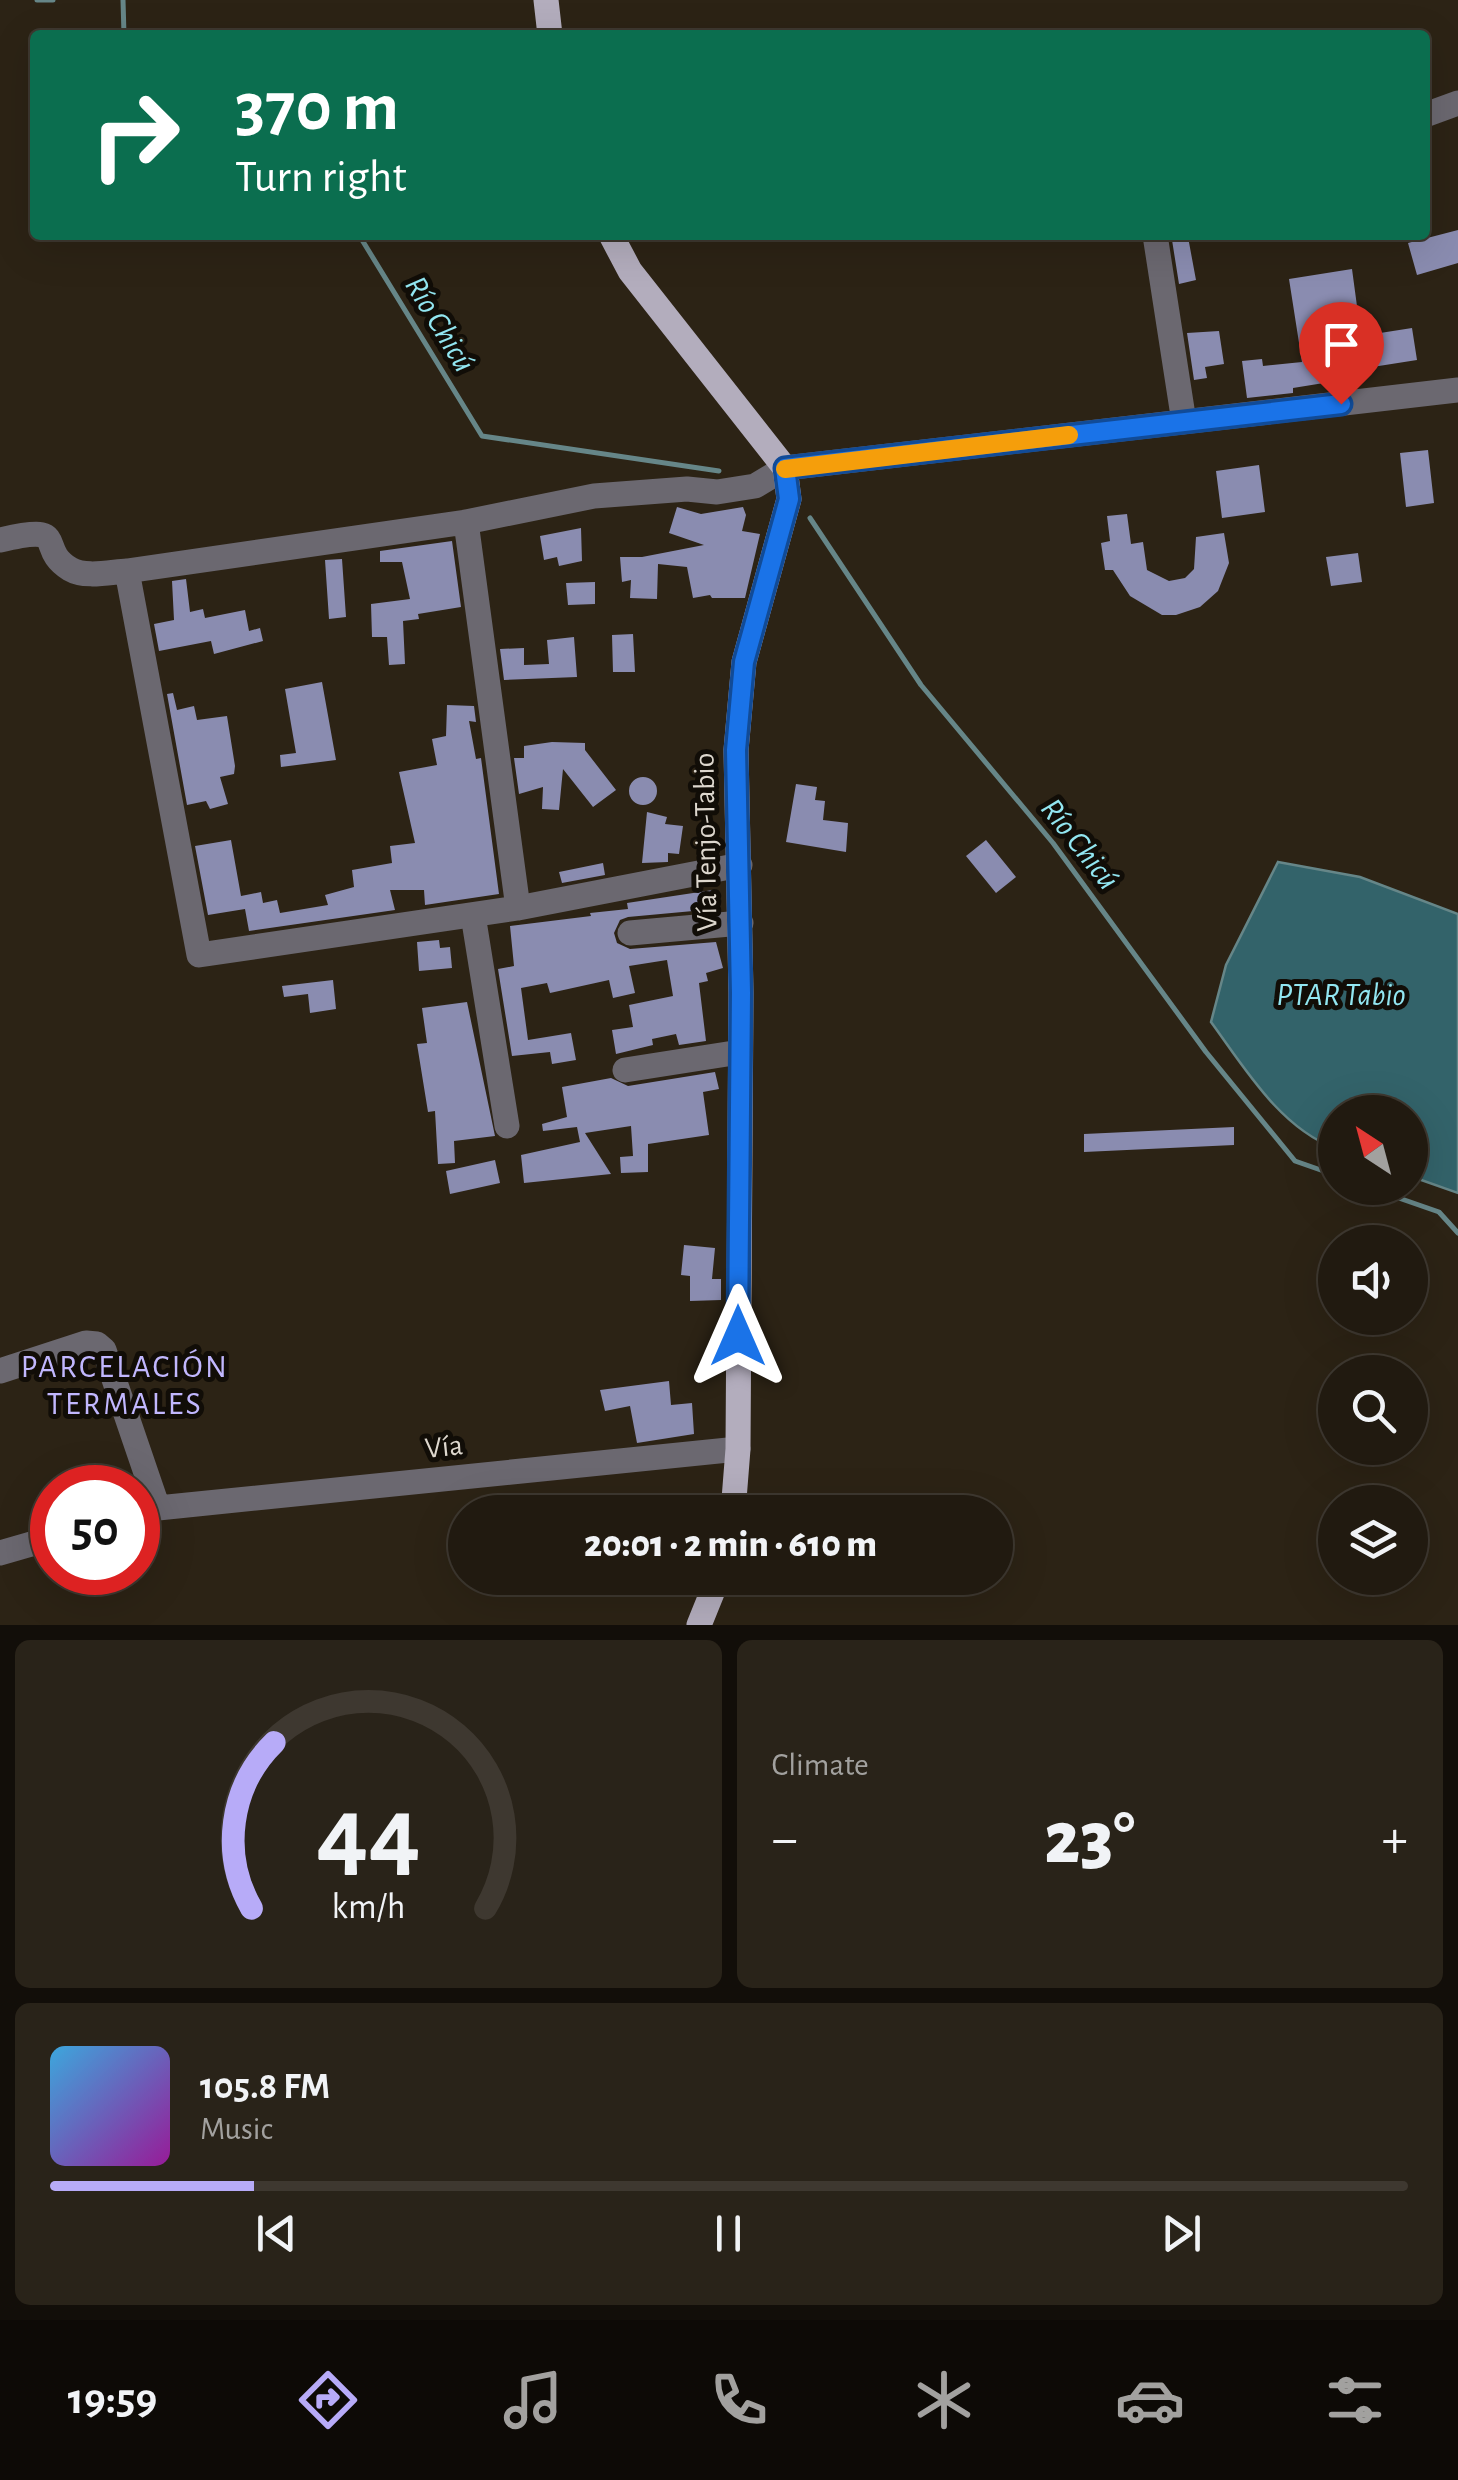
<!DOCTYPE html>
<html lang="en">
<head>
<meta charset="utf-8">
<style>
	body { margin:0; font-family:"Alegreya Sans",sans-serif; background:#292319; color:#f1f3f6; height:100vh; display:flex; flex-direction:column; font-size:38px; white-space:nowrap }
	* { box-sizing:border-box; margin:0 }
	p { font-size:32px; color:#a2a19f }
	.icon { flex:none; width:55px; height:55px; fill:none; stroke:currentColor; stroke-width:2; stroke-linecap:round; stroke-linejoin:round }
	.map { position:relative; height:1625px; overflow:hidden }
	.panel { display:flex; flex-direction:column; gap:15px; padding:15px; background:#120e09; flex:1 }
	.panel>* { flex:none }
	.hud { position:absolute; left:30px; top:30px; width:1400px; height:210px; border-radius:10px; box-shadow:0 10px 40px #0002,0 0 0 2px #3e3830; background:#0b6e4f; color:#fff; overflow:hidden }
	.needle { width:65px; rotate:324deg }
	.fabs { position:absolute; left:1318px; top:1095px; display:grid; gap:20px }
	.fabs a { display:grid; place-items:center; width:110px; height:110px; border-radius:50%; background:#211a10; box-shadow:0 10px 40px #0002,0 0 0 2px #3e3830; font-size:50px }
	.speed { position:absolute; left:30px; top:1465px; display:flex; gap:20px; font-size:50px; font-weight:700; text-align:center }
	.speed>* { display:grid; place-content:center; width:130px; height:130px; border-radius:50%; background:#211a10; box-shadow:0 10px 40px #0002,0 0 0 2px #3e3830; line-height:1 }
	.speed .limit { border:15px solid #d22; background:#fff; color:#111 }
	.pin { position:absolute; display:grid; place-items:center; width:85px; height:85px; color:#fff; margin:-102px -42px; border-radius:50% 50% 50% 0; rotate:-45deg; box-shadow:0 0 10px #0007 }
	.pin .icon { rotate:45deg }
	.me { position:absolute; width:110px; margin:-55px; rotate:0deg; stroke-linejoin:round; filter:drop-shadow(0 0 8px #0008) }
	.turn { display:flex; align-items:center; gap:35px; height:210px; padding:0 40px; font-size:45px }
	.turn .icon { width:130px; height:130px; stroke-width:2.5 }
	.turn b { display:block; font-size:70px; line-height:85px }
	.big { font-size:75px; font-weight:800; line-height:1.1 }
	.panel .tile { flex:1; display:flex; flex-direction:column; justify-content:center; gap:15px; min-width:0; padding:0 35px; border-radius:15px; background:#292319 }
	.panel .dial { align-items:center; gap:0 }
	.dial svg { height:260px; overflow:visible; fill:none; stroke:#3e3830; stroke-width:7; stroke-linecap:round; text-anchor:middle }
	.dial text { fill:#f1f3f6; stroke:none }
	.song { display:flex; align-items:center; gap:30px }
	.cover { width:120px; height:120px; border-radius:15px; background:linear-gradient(135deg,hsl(200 70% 55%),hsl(300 70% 35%)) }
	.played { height:10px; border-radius:5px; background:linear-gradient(90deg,#b7abf8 15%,#3e3830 15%) }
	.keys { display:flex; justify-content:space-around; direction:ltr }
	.heat { display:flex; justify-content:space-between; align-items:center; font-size:55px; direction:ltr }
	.panel .tiles { flex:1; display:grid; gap:15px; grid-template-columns:1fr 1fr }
	.tile:last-child { grid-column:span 2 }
	.trip { position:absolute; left:448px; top:1495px; width:565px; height:100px; border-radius:50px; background:#211a10; box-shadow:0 10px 40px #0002,0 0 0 2px #3e3830; font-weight:800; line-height:100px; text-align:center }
	.tab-bar { display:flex; height:160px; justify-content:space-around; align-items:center; background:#0d0a06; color:#a2a19f }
	.tab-bar .icon { width:70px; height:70px }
	.tab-bar .active { color:#b7abf8 }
	.tab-bar b { font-size:45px; color:#f1f3f6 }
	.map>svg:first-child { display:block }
</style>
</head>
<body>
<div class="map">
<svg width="1458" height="1625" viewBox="0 0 1458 1625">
	<rect width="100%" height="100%" fill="#2c2315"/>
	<path fill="#33636a" stroke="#668688" stroke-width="2.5" d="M1278 862 1360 877 1458 914V1193L1410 1176V1112H1335V1148C1280 1128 1244 1067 1211 1022L1226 965Z"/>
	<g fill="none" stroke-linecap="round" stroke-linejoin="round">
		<path stroke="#668688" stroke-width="5" d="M37 0H53
			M123 0 124 35
			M359 235 482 436 719 471
			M810 518 921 685 1053 843 1206 1052 1295 1161 1335 1175
			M1370 1188 1439 1212 1458 1233"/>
	</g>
	<path fill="#8a8cb0" d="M1458 230V263L1417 275 1408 243Z
		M1188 237 1196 280 1179 284 1172 240Z
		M1352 269 1361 336 1412 328 1417 360 1366 368 1367 376 1293 388V393L1247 398 1242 361 1262 359 1263 366 1302 362 1289 279Z
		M1219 331 1224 364 1205 367 1207 378 1194 380 1187 333Z
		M1428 450 1434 503 1406 507 1400 453Z
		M1259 465 1265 512 1222 518 1216 471Z
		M677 507 701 514 743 507 746 515 742 531 760 534 745 598H712L710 595 693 598 687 567 658 564 657 599 630 598 631 580 622 582 620 557H642L704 545 669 533Z
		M1127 514 1131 544 1143 542 1147 570 1169 581 1185 578 1194 569 1196 537 1224 533 1229 563 1218 591 1200 607 1176 615H1162L1130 596 1113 570H1105L1101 543 1110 541 1107 516Z
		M581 528 582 561 559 566 557 557 544 560 540 536Z
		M452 541 461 607 418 614 419 619 403 621 405 664 389 665 387 637H372L371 604 410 599 402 562H380V551Z
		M1358 553 1362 582 1331 586 1326 557Z
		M342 559 346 617 329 619 325 560Z
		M186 579 190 612 203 609 205 618 245 610 249 631 260 628 263 641 214 654 211 641 159 651 154 624 174 620 172 581Z
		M595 582V604L568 605 566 583Z
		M633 634 635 672H613L612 635Z
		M574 637 577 677 504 680 500 649 524 648V665L549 664 547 640Z
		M322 682 336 760 281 767 280 755 296 753 285 689Z
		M173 693 177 710 194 706 197 720 227 716 235 766 234 774 220 777 228 804 210 809 206 801 187 805 167 694Z
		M447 705 474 706 476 722 469 721 476 759 481 758 499 894 425 905 424 890H390L395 910 249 931 245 909 208 915 195 846 231 840 241 896 261 892 263 903 277 900 280 913 328 905 325 895 354 887 352 870 392 863 390 846 415 843 399 772 437 765 432 739 446 736Z
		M552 742 585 743V750L616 790 593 807 563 769 559 810 542 809 543 787 519 794 514 758H524V746Z
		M629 791a14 14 0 1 1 28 0a14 14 0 1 1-28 0Z
		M796 784 817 787 815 800 825 801 823 820 848 823 846 852 786 842Z
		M647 812 667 817 665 824 683 826 679 854 668 853V862L642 863Z
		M986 840 1016 877 996 893 966 856Z
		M603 863 605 875 562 883 559 872Z
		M713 890 715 909 628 917 620 920 614 933 617 943 630 949 716 942 723 968 706 973 708 981 699 983 706 1041 679 1045 676 1034 652 1039 653 1045 616 1054 612 1030 633 1027 629 1005 673 996 667 960 629 966 635 993 613 998 609 980 550 993 547 983 521 988 528 1040 571 1033 576 1060 552 1064 550 1052 512 1056 498 969 514 966 510 926 591 916 590 913 628 909 627 903Z
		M439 940 440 948 450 947 452 968 419 971 417 942Z
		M333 980 336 1009 310 1013 308 994 284 997 282 986Z
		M467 1002 495 1136 454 1141 455 1163 438 1164 435 1111 428 1112 417 1044 427 1043 422 1008Z
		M715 1072 719 1089 703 1092 709 1135 648 1144V1172L621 1173 620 1157 633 1156 631 1126 585 1133 611 1174 524 1183 521 1155 580 1142 577 1127 543 1131 542 1124 567 1117 562 1087 611 1078 628 1086Z
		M1234 1127V1145L1084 1152V1134Z
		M495 1160 500 1183 450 1194 446 1171Z
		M684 1245 715 1248 712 1279H721V1300L690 1301V1276L681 1275Z
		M669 1381 671 1405 692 1403 694 1434 637 1443 630 1406 605 1411 600 1390Z"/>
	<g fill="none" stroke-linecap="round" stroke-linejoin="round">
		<path stroke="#6b6870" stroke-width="25" d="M1425 115 1458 103
			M1155 235 1184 422
			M466 522 518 908
			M0 540C73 523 34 547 70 569 85 578 110 572 127 571L466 522 594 496 687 489 717 492 755 486 785 468 1458 390
			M127 571 199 955 518 908 740 865
			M473 915 507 1126
			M630 933 741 923
			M625 1070 740 1052
			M0 1371 86 1343 97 1344 104 1350 158 1508
			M138 1514 158 1508 738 1449
			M0 1553 52 1538"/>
		<path stroke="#b3adbd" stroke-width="25" d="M546 0 550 35
			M611 235 630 271 785 468 789 499 744 662 736 750 741 993 738 1449 733 1512
			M699 1625 718 1578"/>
	</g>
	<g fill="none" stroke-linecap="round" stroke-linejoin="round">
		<defs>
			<path id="route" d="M738 1336 741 993 736 750 744 662 789 499 785 468 1341 404"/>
		</defs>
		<use href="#route" stroke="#114b97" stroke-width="25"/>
		<use href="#route" stroke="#1a73e8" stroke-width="18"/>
		<path stroke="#f59e0b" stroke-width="18" d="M785 469 1069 435"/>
	</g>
	<g text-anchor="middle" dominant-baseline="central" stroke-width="10" stroke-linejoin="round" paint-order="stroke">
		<g font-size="30" fill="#ddd7ce" stroke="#110d07">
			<text transform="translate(706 842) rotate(-91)">Vía Tenjo-Tabio</text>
			<text transform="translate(444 1447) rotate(-6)">Vía</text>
		</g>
		<g font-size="32" font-style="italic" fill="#92e6f1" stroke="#110d07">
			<text transform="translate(440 324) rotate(59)">Río Chicú</text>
			<text transform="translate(1080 844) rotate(52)">Río Chicú</text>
			<text x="1341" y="995">PTAR Tabio</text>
		</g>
		<g font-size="32" letter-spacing="2.5" fill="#c1b7fe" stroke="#110d07">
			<text x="125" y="1367">PARCELACIÓN<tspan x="125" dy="37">TERMALES</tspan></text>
		</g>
	</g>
</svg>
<div class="fabs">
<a><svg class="needle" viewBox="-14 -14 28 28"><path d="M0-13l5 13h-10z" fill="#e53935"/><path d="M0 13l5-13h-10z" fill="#a2a19f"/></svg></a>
<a><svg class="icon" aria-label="sound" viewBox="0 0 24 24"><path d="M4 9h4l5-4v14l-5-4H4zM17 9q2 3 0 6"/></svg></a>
<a><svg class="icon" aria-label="search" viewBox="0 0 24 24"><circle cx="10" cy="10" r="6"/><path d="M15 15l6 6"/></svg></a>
<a><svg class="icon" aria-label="layers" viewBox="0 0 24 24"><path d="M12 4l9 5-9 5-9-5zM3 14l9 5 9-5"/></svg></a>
</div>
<div class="speed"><div class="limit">50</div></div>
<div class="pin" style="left:1341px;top:404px;background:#d93025"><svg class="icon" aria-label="arrive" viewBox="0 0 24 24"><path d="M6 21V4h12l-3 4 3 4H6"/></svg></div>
<svg class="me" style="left:738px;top:1336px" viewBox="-20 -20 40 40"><path d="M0-17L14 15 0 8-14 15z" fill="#1a73e8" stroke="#fff" stroke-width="4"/></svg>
<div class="trip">20:01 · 2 min · 610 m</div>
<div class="hud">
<div class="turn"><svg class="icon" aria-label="right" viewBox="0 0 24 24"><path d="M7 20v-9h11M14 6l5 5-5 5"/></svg><div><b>370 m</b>Turn right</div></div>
</div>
</div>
<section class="panel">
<div class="tiles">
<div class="tile dial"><svg viewBox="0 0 100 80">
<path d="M14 69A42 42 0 1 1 86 69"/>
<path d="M14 69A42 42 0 0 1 21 18" stroke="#b7abf8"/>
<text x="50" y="56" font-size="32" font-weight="700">44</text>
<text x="50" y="72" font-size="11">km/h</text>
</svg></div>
<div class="tile"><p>Climate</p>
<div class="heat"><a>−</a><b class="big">23°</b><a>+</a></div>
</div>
<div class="tile">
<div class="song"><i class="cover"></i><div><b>105.8 FM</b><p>Music</p></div></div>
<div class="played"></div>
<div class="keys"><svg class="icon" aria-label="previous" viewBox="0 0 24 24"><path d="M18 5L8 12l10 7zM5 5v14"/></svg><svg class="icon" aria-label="pause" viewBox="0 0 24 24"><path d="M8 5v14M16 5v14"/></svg><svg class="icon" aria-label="next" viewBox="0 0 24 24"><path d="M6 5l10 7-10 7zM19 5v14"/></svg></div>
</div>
</div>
</section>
<nav class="tab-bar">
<b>19:59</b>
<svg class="icon active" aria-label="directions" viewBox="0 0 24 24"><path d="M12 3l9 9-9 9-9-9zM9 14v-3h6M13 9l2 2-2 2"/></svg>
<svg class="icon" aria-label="music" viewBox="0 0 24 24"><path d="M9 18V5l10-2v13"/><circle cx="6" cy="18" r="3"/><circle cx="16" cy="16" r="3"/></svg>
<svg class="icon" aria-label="phone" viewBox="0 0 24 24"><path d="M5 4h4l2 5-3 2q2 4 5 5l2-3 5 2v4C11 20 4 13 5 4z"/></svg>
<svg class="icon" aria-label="climate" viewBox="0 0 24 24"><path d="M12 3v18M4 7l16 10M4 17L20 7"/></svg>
<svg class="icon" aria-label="car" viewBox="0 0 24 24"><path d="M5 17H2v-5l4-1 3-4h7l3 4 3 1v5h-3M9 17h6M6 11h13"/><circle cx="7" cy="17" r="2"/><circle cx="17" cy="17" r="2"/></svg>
<svg class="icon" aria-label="filters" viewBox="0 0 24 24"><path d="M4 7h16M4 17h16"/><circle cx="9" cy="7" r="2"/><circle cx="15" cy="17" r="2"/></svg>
</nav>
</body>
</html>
